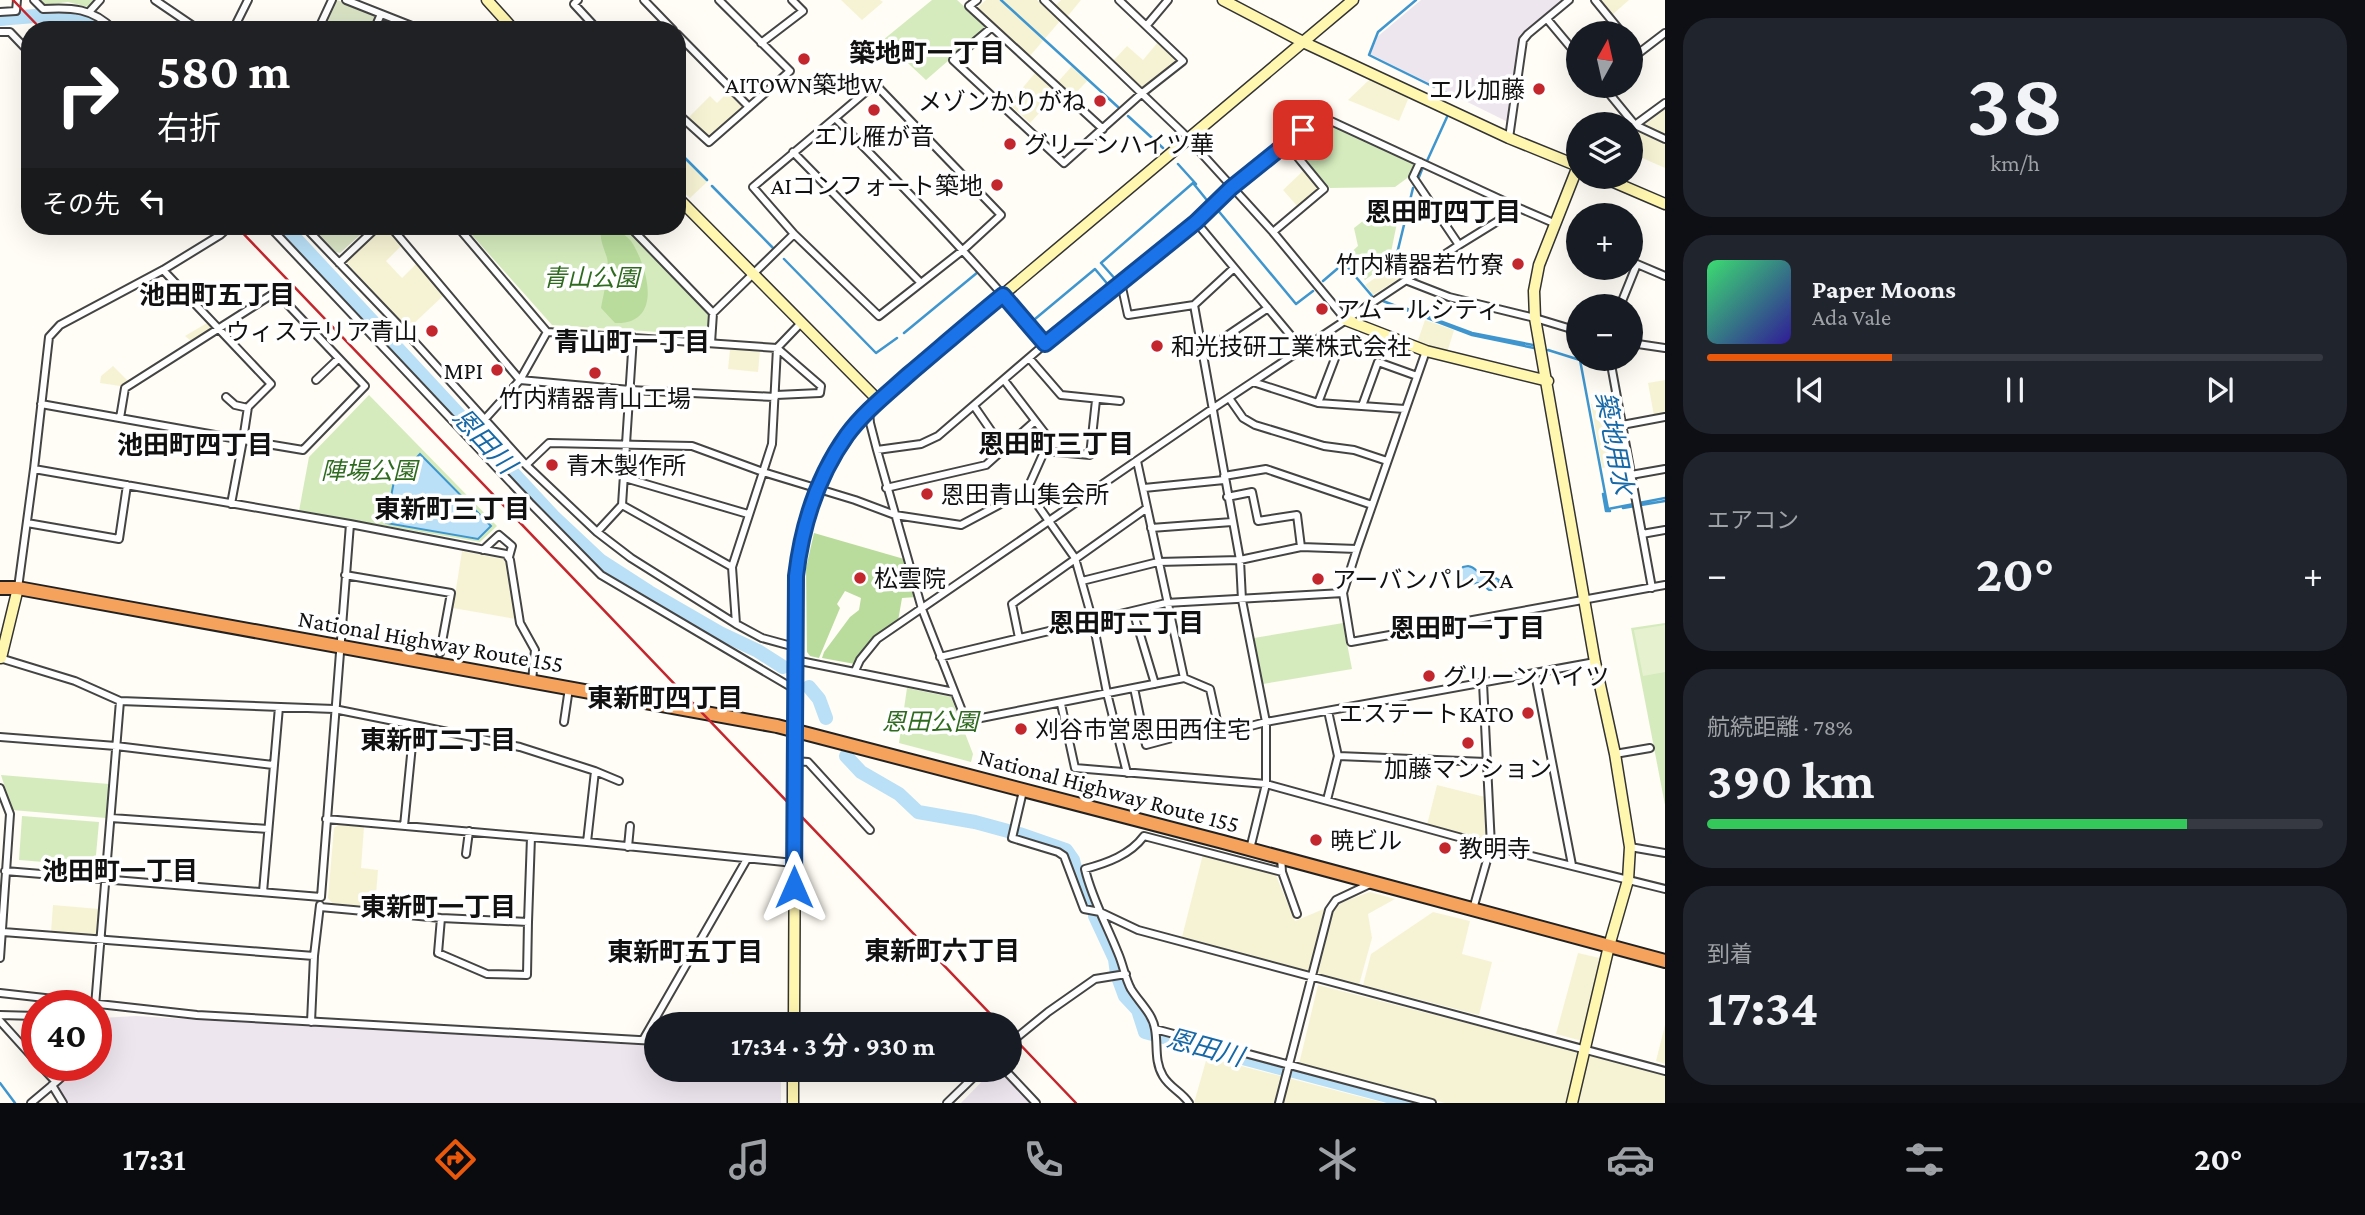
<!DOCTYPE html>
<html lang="ja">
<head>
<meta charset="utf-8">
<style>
	body { margin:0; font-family:"Crimson Pro","Noto Sans JP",serif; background:#20242c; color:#f1f3f6; height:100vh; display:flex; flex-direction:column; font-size:26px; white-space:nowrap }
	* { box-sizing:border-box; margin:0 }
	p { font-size:23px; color:#9ea1a6 }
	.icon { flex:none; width:38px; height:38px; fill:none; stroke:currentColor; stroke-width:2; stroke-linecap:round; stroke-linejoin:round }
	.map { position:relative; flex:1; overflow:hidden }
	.drawer { display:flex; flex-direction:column; gap:18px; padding:18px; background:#0d0f14; width:700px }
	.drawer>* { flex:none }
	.top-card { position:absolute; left:21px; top:21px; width:665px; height:214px; border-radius:28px; box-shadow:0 7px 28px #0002; background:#202124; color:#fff; overflow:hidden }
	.needle { width:46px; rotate:8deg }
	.controls { position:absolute; left:1566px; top:21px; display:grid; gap:14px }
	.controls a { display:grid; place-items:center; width:77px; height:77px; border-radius:50%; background:#171b24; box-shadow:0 7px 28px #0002; font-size:35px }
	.speed { position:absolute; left:21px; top:990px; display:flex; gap:14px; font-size:35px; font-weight:700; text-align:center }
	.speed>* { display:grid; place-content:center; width:91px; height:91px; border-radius:50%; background:#171b24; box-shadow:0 7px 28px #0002; line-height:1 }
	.speed .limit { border:10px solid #d22; background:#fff; color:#111 }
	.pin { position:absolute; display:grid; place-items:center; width:60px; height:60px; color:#fff; margin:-30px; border-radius:14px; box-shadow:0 4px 10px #0006 }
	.me { position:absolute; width:77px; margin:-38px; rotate:0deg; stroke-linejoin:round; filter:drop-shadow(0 0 5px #0008) }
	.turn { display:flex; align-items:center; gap:24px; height:147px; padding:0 21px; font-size:32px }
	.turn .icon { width:91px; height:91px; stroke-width:2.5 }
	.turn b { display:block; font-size:49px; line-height:60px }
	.then { display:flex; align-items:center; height:66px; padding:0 21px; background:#0003; gap:14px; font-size:26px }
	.big { font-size:52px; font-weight:700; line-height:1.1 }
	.drawer .card { flex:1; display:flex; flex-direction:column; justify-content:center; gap:10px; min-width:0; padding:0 24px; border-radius:28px; background:#20242c }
	.drawer .dial { align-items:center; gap:0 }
	.dial b { font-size:91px; line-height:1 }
	.song { display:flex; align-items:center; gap:21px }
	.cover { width:84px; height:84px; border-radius:10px; background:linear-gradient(135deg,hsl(140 70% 55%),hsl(250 70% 35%)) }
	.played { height:7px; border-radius:4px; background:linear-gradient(90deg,#ea580c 30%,#363941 30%) }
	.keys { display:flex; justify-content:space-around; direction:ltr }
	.heat { display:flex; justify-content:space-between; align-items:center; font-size:38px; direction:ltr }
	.charge { height:10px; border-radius:5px; background:linear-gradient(90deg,#34c759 78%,#363941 0) }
	.trip { position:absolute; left:644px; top:1012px; width:378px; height:70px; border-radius:35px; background:#171b24; box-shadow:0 7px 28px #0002; font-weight:700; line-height:70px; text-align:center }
	.menu { display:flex; height:112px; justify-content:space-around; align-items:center; background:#090b0e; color:#9ea1a6 }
	.menu .icon { width:49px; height:49px }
	.menu .selected { color:#ea580c }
	.menu b { font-size:32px; color:#f1f3f6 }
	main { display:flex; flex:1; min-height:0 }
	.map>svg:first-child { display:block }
</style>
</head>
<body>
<main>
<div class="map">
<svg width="1665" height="1103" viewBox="0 0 1665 1103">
	<rect width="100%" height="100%" fill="#fffdf5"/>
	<path fill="#eee6ef" d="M1421 0H1562L1520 35 1510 123 1370 54 1377 37Z
		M136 1016 656 1046V1069H781V1103H66L57 1086 80 1066H96L101 1018Z
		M994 1069H1000L1032 1103H961Z"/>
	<path fill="#f6f3d4" d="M841 0H880L883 2 862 20Z
		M986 0H1037L1060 21 1029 57 976 9Z
		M1061 0H1081L1067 17 1055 6Z
		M1599 0H1629L1612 15Z
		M1158 42 1180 62 1144 90 1113 61 1127 46 1143 60Z
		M1072 66 1088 80 1073 96 1057 83Z
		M1035 73 1057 94 1030 123 1009 104Z
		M1369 80 1409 97 1399 121 1348 100Z
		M729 91 744 106 708 137 689 117 710 96 717 103Z
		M1665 109V134L1644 125Z
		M1636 131 1665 144V168L1631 153V135Z
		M677 151 708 181 690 198 677 186Z
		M1304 170 1320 189 1298 207 1283 190Z
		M384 226 401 246 386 261 402 278 416 264 444 295 408 329 346 262Z
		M1388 269 1402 277 1373 295 1365 285Z
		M1425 320 1454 330 1447 353 1417 343Z
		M207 323 212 328 191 341 185 336Z
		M730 349 760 351 758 372 728 369Z
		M113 366 129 382 120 386 100 383 101 376Z
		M1665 380V414L1654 416 1648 383Z
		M1614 401 1626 465 1602 468 1591 404Z
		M462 551 503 559 507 563 515 619 453 608Z
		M1437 785 1485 797 1487 839 1427 825Z
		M338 825 364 827 361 868 378 870 375 907 332 903 328 898 334 828Z
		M1203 854 1275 873 1295 921 1326 908 1309 972 1182 937Z
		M1370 892 1395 899 1368 914 1372 938 1359 985 1318 974 1333 910 1342 902Z
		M53 905 99 909 96 936 51 932Z
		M1433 912 1470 921 1462 954 1492 962 1479 1015 1363 985 1371 954Z
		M1578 953 1604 959 1582 1041 1556 1034Z
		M1318 985 1665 1074V1103H1445L1299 1064Z
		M1665 1025V1064L1656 1061Z
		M1207 1057 1384 1103H1194Z"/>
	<path fill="#d5ebbd" d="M40 0H94L88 7 68 2 44 5Z
		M932 0H957L987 27 926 80 883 40Z
		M1319 121H1324L1415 164 1410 176 1395 187 1330 188 1293 145 1294 142Z
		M1398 218 1389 262 1365 280 1346 257 1358 246 1354 228 1363 221Z
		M464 226H624L711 314 709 332 705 335 552 325Z
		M369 395 497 526 480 542 299 511 309 457Z
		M1343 623 1352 669 1263 684 1254 638Z
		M1665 623V805L1631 628Z
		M907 688 951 697 973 754 971 762 899 743Z
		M1 775 109 784 106 818 12 810Z
		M22 816 99 822 95 866 19 860Z"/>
	<path fill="#b9dc9c" d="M602 226H614C619 231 627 236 631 241 648 267 664 325 615 323L601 308C603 296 610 269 607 258 604 247 598 238 602 226Z
		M814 533 904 559 916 597 902 598 898 621 874 637 855 664 822 658 824 652 850 617 859 610 861 598 845 591 837 604 840 608 819 658 810 656 807 652 806 568Z"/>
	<path fill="#d9e3c4" d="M337 0 375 14 376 17 370 30H320L334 2Z
		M311 226H370L340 253 336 252Z"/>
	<path fill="#e6f2cf" d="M1665 625V672L1643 676 1634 630Z"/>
	<path fill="#b9e0f7" stroke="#3f96cf" stroke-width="2" d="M420 454 491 526 478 539 386 523 394 481Z
		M1468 566C1475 567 1475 570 1480 574 1486 578 1493 575 1499 580L1496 590H1489L1480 583 1464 584 1458 575 1463 567Z"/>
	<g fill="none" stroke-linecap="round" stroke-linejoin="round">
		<path stroke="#3f96cf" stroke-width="2.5" d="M1001 0 1118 107
			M1416 0 1378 32 1369 55 1434 87
			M1441 90 1457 98
			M1128 116 1163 148
			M677 150 707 180
			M1427 161 1447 117
			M1178 164 1196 184
			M1419 177 1423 167
			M712 186 774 249
			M1216 208 1296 304 1313 291
			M784 259 876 353 897 338
			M1393 270 1413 188
			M1117 281 1101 263 1193 183 1210 204
			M1323 281 1344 263 1372 296
			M1383 301 1472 335 1534 348
			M1402 307 1472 333 1533 345
			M1035 319 1095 269 1110 287
			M904 333 978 272 981 275
			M1548 350 1580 360 1608 509 1665 498
			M1603 494 1606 511H1610
			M1623 508 1665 501
			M0 1083 15 1103"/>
		<path stroke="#b9e0f7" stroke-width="14" d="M0 19C33 17 73 7 102 30
			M284 226 553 516 601 561 649 592 720 633 758 651 783 667
			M809 687 819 699 826 718
			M846 756 861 772 899 794 918 812 975 822 1008 831
			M1020 834 1066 850 1073 860 1081 892 1089 906
			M1095 916 1115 959 1117 974
			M1118 977 1125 996 1138 1010 1145 1032 1284 1069
			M1290 1070 1414 1103"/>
		<defs>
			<path id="street" d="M34 0 43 9C71 7 93 8 114 30
				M155 0 199 30
				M346 0 422 30
				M578 0 574 4 598 30
				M644 0 673 30
				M977 0 969 6 1103 129
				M1044 0 1183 133 1273 232 1346 320
				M1595 0 1622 33
				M90 11 100 0
				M0 12 16 11 17 0
				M1547 19 1578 56
				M1147 25 1168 0
				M991 28 953 60 1064 163 1141 94 1183 61 1119 0
				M233 30 248 0
				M318 30 332 0
				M374 30 381 14
				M0 32H10L30 53
				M677 34 749 107
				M761 43 803 11 792 0
				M1631 44 1639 53
				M1631 59 1665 33
				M1603 86 1635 125 1665 139
				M677 113 709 142 790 71 719 0
				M835 118 753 187 794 234 879 316 963 250 1001 215 875 84 835 118C908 191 979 265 1045 344
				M1635 125 1665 103
				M1509 138 1523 40 1528 34 1569 0
				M793 152 920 282
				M1420 162 1413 177 1459 245
				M1196 222 1302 349
				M211 226 220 235
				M269 226 530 503 601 575 796 690
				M304 226 412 339 526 465 597 532 631 558 736 624 762 638 795 647
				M390 226 520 380 547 332
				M457 226 547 332 777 348 821 386 820 393 776 395
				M629 226 713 313 794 234
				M1273 232 1324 189 1287 144
				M339 263 378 226
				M1408 281 1449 297 1535 318 1578 331
				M1121 283 1128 315 1194 305 1234 268
				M1194 305 1240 560 1242 600 1266 722V784L1250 849
				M1620 306 1637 264 1665 276
				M801 323 777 348 772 444 763 472 855 500 895 515 961 525 1027 490 1048 443 1047 436 1004 380
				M711 343 713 313
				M1631 343 1665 348
				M1203 352 1268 308
				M1029 358 1061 395 1120 401
				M1610 359 1652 588
				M316 380 338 359
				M1253 382 1318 403 1405 409
				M226 397 235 405 248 408
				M1229 398 1243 418 1255 425 1324 446 1354 450 1387 461
				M1318 403 1339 348 1319 339
				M41 404 243 440 248 407 271 384 163 270
				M974 406 1003 448
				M1362 406 1378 362 1417 376
				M869 412 870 423 877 450 921 444 938 436 1045 344 1196 222 1231 188 1320 116 1519 208
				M120 418 125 388 276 292 365 386 303 450 243 440 231 504
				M485 419 520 380 630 390 775 397
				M1622 425 1665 417
				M877 450 922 609 966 721 1184 678 1210 689 1220 734 1266 722 1595 662
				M1045 451 1090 455 1096 400
				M1137 461 1184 678
				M526 465 549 443 692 446 763 472 732 567 736 624
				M1631 475 1665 469
				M1224 476 1266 469 1372 505
				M625 478 748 514
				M886 488 986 465 1035 421
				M1144 488 1224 480
				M1027 490 1075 558 1093 622 1107 693 1127 773
				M1227 497 1252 492 1258 521 1297 515 1301 547
				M622 505 732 567
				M27 523 119 539 127 485
				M350 524 506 554 510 560 520 623 535 650 532 681
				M1151 528 1232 522
				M597 532 622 505 633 337
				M1642 534 1665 530
				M1357 549 1426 351
				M483 550 499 535 512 546 509 557
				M345 575 451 593 440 653
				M1082 581 1158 562 1240 560 1301 547 1357 549 1343 593 1351 642 1665 585
				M18 588 34 469
				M1133 611 1155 684
				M1019 638 1012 604 1147 508
				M940 657 1166 603 1343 593
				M0 658 75 681 120 701 334 709 414 725 404 826
				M795 660 954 692
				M855 671 860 660 877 639 1212 409 1459 245 1519 208 1556 224
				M1535 674 1572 865
				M1134 688 1146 745 1217 726
				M1061 704 1075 768 1266 784 1491 846 1665 889
				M564 722 569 688
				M414 725 520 747 595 771 587 842
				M0 737 116 746 273 765
				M1615 754 1650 748
				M1338 756 1486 762
				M795 761 808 762 870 830
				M595 771 619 781
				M0 788 10 814 0 958
				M1023 791 1012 838 1058 852 1064 856 1084 909 1100 912 1138 930 1665 1071
				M1327 800 1338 756 1328 711
				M111 818 268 829
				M326 819 587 842 794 863
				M628 847 630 826
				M1630 847 1665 853
				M466 854 469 831
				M1281 857 1282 872 1297 914
				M5 871 321 897 350 524 34 469 49 337 60 325 163 270 220 235 230 226
				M263 892 279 707
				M320 907 441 918 528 922 531 837
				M1473 909 1491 846 1483 683
				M441 918 438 953 487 974 527 975 528 922
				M3 932 314 956
				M0 993 197 1015 656 1041
				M95 1006 120 701
				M0 1015 37 1016
				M0 1021 37 1062
				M311 1022 314 956 320 905
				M1155 1029 1432 1103
				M643 1040 747 859
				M1010 1043 1048 1012 1095 979 1126 974
				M1004 1069 1036 1103
				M56 1082 74 1066
				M52 1085 63 1103
				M31 1103 56 1082 41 1066
				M947 1103 982 1069
				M1189 1103C1182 1092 1170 1088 1163 1076 1154 1061 1158 1045 1155 1029 1153 1014 1139 1002 1131 989 1125 978 1123 964 1118 953 1107 925 1092 899 1085 869 1107 863 1130 855 1144 836L1282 872
				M1279 1103 1329 910 1336 900 1370 884"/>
			<path id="secondary" d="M487 0 514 30
				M1223 0 1303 42 1509 138 1578 166
				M1602 177 1665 204
				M677 197 879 401
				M1346 320 1426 351 1548 381
				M1 658 18 588
				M794 1024 796 576 800 543 809 509 837 451 858 422 930 356 1353 0
				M793 1069V1103
				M1572 1103 1609 946 1628 880 1630 847 1615 754 1595 662 1535 318 1534 291 1539 265 1578 166"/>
			<path id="highway" d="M0 588H18L777 726 1223 842 1665 961"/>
		</defs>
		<use href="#street" stroke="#444" stroke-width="10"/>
		<use href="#secondary" stroke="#333" stroke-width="13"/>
		<use href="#highway" stroke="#222" stroke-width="16"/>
		<use href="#street" stroke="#fff" stroke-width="6"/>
		<use href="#secondary" stroke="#fff6b0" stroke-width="10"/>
		<use href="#highway" stroke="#f5a25d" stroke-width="12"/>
		<path stroke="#c4262e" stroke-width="2.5" d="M13 0 42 30
			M236 226 1000 1024
			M1010 1034 1076 1103"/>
	</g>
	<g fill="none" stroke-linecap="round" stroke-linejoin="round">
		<defs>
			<path id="route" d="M794 887 796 576C802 525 817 477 847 435 864 412 887 394 908 375 940 348 971 321 1003 295L1045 344 1196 222 1231 188 1303 130"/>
		</defs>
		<use href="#route" stroke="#114b97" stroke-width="18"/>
		<use href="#route" stroke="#1a73e8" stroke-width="12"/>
	</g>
	<g fill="#c4262e" stroke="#fff" stroke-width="2.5">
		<circle cx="804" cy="59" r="7"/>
		<circle cx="1539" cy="89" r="7"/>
		<circle cx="1100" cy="101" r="7"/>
		<circle cx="874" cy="110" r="7"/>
		<circle cx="1010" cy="144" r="7"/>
		<circle cx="997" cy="185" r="7"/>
		<circle cx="1518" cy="264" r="7"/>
		<circle cx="1322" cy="309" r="7"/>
		<circle cx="432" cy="331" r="7"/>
		<circle cx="1157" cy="346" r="7"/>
		<circle cx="497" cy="370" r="7"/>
		<circle cx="595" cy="373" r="7"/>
		<circle cx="552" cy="465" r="7"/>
		<circle cx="927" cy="494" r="7"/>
		<circle cx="860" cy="578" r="7"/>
		<circle cx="1318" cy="579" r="7"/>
		<circle cx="1429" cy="676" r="7"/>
		<circle cx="1528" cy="713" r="7"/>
		<circle cx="1021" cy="729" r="7"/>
		<circle cx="1468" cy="743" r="7"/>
		<circle cx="1316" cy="840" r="7"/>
		<circle cx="1445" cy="848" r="7"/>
	</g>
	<g text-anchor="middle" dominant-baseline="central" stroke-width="7" stroke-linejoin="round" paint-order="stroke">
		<g font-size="24" fill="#111" stroke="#fff" text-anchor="start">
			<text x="804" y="84" text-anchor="middle">AITOWN築地W</text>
			<text x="1525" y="89" text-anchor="end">エル加藤</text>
			<text x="1086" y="101" text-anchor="end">メゾンかりがね</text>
			<text x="874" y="136" text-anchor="middle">エル雁が音</text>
			<text x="1024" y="144">グリーンハイツ華</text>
			<text x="983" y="185" text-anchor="end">AIコンフォート築地</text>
			<text x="1504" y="264" text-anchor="end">竹内精器若竹寮</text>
			<text x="1336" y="309">アムールシティ</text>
			<text x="418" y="331" text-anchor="end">ウィステリア青山</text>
			<text x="1171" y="346">和光技研工業株式会社</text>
			<text x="483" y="370" text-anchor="end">MPI</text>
			<text x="595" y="398" text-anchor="middle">竹内精器青山工場</text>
			<text x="566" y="465">青木製作所</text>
			<text x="941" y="494">恩田青山集会所</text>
			<text x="874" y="578">松雲院</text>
			<text x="1332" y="579">アーバンパレスA</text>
			<text x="1443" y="676">グリーンハイツ</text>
			<text x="1514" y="713" text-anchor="end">エステートKATO</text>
			<text x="1035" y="729">刈谷市営恩田西住宅</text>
			<text x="1468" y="768" text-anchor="middle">加藤マンション</text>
			<text x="1330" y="840">暁ビル</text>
			<text x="1459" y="848">教明寺</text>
		</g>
		<g font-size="24" font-style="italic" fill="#2f6b1f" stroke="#fff">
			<text x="591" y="277">青山公園</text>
			<text x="369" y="470">陣場公園</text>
			<text x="930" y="721">恩田公園</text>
		</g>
		<g font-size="24" fill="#111" stroke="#fff">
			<text transform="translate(431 641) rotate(10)">National Highway Route 155</text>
			<text transform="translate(1109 790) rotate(15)">National Highway Route 155</text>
		</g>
		<g font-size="26" font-weight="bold" fill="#111" stroke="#fff">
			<text x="927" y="53">築地町一丁目</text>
			<text x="1443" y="212">恩田町四丁目</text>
			<text x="217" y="295">池田町五丁目</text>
			<text x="632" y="342">青山町一丁目</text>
			<text x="1056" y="444">恩田町三丁目</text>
			<text x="195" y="445">池田町四丁目</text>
			<text x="452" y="509">東新町三丁目</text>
			<text x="1126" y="623">恩田町二丁目</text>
			<text x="1467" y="628">恩田町一丁目</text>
			<text x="665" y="698">東新町四丁目</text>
			<text x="438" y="740">東新町二丁目</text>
			<text x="120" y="871">池田町一丁目</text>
			<text x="438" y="907">東新町一丁目</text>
			<text x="942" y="951">東新町六丁目</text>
			<text x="685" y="952">東新町五丁目</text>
		</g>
		<g font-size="26" font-style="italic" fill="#1768a6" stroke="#fff">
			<text transform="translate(484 441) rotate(47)">恩田川</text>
			<text transform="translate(1614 443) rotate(79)">築地用水</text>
			<text transform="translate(1205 1048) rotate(15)">恩田川</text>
		</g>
	</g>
</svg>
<div class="controls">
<a><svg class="needle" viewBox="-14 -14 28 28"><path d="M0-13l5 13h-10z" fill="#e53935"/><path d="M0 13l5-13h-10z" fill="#9ea1a6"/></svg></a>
<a><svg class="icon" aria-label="layers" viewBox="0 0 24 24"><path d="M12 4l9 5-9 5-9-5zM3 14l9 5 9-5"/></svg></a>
<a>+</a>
<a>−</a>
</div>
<div class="speed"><div class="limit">40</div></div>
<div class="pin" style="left:1303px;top:130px;background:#d93025"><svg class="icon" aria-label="arrive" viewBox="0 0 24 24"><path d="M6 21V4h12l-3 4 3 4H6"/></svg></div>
<svg class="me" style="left:794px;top:887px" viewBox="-20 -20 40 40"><path d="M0-17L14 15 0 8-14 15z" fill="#1a73e8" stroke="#fff" stroke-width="4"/></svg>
<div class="trip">17:34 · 3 分 · 930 m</div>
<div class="top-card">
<div class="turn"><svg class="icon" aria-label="right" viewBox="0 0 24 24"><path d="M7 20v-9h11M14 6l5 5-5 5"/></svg><div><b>580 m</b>右折</div></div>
<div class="then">その先<svg class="icon" aria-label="left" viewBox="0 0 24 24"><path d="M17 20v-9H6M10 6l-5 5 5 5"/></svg></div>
</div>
</div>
<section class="drawer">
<div class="card dial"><b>38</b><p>km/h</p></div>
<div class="card">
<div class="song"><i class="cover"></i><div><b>Paper Moons</b><p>Ada Vale</p></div></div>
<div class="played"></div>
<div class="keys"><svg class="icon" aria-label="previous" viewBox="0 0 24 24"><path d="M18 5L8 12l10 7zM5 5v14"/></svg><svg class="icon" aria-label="pause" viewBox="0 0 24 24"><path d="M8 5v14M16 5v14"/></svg><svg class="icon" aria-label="next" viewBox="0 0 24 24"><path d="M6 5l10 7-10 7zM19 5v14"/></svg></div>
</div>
<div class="card"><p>エアコン</p>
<div class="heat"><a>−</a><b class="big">20°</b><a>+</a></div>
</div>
<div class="card"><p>航続距離 · 78%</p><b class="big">390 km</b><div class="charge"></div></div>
<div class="card"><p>到着</p><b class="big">17:34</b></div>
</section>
</main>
<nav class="menu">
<b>17:31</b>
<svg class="icon selected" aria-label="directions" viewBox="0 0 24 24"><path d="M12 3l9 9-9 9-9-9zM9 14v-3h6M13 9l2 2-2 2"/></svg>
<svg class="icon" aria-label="music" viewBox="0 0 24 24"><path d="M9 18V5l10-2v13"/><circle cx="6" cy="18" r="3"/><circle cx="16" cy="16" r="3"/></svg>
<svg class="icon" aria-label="phone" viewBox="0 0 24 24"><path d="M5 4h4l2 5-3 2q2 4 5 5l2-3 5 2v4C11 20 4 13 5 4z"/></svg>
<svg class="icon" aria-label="climate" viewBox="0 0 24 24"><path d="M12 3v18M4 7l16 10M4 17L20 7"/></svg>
<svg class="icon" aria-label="car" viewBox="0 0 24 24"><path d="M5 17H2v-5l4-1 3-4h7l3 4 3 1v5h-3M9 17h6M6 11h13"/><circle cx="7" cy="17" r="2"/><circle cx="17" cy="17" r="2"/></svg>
<svg class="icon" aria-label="filters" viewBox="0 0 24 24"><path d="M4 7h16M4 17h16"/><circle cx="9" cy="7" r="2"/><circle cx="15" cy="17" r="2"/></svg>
<b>20°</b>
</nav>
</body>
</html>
